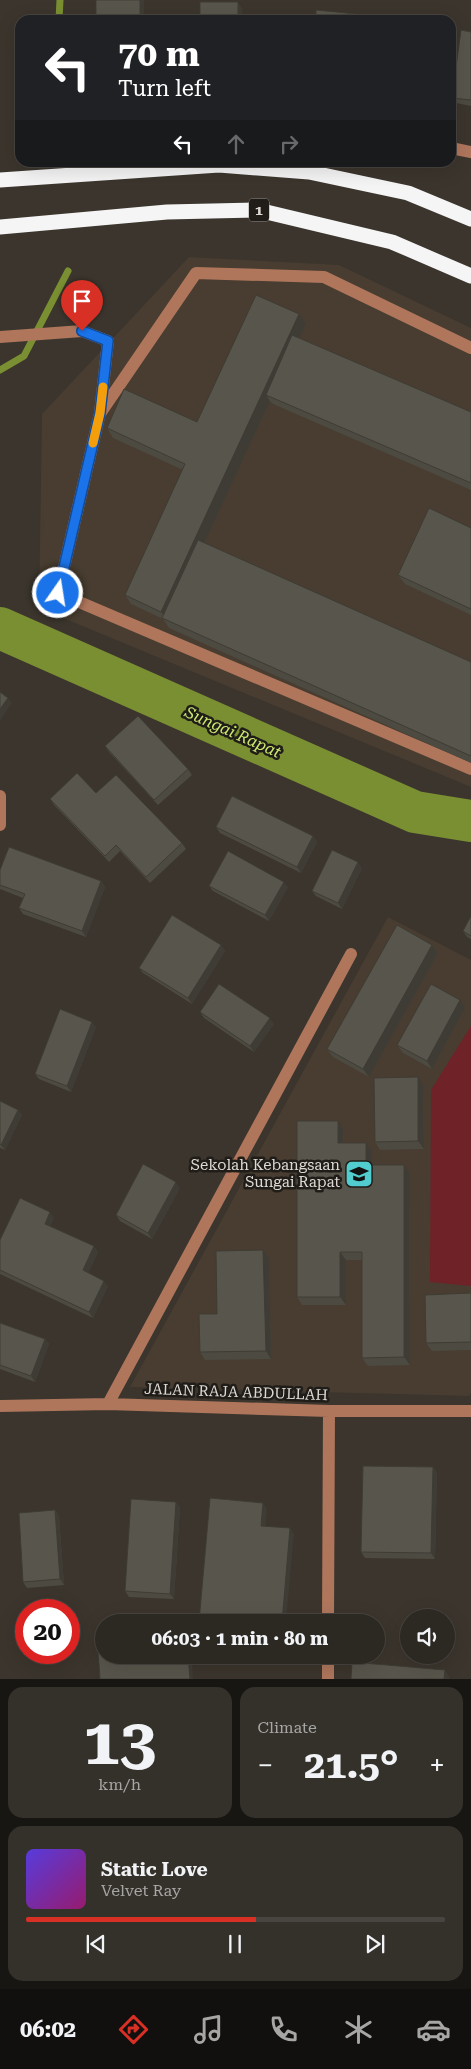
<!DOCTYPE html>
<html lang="en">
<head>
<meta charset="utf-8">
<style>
	body { margin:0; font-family:"Roboto Serif",serif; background:#34302a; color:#f1f3f6; height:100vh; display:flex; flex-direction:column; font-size:19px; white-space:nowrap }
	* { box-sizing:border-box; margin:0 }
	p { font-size:16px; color:#a6a6a5 }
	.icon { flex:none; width:28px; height:28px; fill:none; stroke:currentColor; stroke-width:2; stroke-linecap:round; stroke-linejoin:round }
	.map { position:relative; height:1679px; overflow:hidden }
	.drawer { display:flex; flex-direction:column; gap:8px; padding:8px; background:#181613; flex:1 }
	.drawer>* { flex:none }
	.banner { position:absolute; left:15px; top:15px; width:441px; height:152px; border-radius:15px; box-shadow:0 5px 20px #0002,0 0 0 1px #484440; background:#202124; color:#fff; overflow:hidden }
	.fabs { position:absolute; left:400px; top:1609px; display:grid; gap:10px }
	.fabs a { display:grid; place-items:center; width:55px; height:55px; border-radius:50%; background:#2c2822; box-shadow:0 5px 20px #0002,0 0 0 1px #484440; font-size:25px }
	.speed { position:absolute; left:15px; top:1599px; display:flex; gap:10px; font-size:25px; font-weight:700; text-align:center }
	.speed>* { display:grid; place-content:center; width:65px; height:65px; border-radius:50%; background:#2c2822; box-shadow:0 5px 20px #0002,0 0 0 1px #484440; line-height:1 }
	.speed .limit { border:8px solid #d22; background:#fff; color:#111 }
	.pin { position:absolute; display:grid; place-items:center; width:42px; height:42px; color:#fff; margin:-51px -21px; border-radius:50% 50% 50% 0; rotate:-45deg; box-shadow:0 0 5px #0007 }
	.pin .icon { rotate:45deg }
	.me { position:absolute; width:55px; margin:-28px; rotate:13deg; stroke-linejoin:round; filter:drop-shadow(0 0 4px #0008) }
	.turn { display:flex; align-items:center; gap:18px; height:105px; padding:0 20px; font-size:22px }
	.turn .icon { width:65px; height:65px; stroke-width:2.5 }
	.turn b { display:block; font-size:35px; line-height:42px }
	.lanes { display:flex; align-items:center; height:48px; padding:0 20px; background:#0003; justify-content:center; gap:25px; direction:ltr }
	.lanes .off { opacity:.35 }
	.big { font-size:38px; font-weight:700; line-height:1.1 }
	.drawer .tile { flex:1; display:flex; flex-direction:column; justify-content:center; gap:8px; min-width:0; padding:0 18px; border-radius:15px; background:#34302a }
	.drawer .dial { align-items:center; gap:0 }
	.dial b { font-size:65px; line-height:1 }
	.song { display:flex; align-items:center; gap:15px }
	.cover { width:60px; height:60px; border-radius:8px; background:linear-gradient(135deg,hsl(250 70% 55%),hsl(320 70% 35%)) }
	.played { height:5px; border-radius:2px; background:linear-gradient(90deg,#d93025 55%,#484440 55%) }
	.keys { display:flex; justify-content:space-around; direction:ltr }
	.heat { display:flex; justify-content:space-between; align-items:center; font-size:28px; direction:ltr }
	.drawer .tiles { flex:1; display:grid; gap:8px; grid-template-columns:1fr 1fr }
	.tile:last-child { grid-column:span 2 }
	.trip { position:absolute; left:95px; top:1614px; width:290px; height:50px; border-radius:25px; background:#2c2822; box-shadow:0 5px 20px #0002,0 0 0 1px #484440; font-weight:700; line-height:50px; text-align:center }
	.tab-bar { display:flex; height:80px; justify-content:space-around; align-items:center; background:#12100e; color:#a6a6a5 }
	.tab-bar .icon { width:35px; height:35px }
	.tab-bar .on { color:#d93025 }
	.tab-bar b { font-size:22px; color:#f1f3f6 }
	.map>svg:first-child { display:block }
</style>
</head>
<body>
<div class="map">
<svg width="471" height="1679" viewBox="0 0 471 1679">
	<rect width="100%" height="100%" fill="#3b352d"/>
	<path fill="#483d30" d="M189 257 339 265 471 328V787L39 608 42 414Z
		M388 917 471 960V1393L469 1396 130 1387Z"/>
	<path fill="#6f2227" d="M471 1026V1286L430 1282 431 1090Z"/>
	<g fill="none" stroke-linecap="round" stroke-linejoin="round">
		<path stroke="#7a8f32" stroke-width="7" d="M59 20 60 0
			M0 370 24 356 68 271"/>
		<path stroke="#7a8f32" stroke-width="42" d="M0 628 415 812 471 821"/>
		<path stroke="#af765c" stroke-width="12" d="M451 148 471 152
			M0 337 82 331 108 341 100 413 58 593 471 769
			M101 412 196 273 324 277 471 348
			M0 796V825
			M108 1404 351 954
			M0 1406 108 1404 329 1411H471
			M328 1622 329 1411
			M328 1679V1655"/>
		<path stroke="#f5f5f5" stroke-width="15" d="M0 180 219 165 309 172 408 193 471 219
			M0 227 167 212 258 210 392 242 471 276"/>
	</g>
	<path fill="#4c4a41" d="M471 32V106L456 103 452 98Z
		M299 314 306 324 299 338 471 412V490L273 404 270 401 204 543 471 662V763L169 628 163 619 131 604 125 595 183 470 113 438 107 428 197 422Z
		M471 528V615L405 584 398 575Z
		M105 746 188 769 192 775 158 805 109 752Z
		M96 793 182 843 186 849 150 883 120 851 109 862 54 805 50 799Z
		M216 827 313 836 317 842 301 873 220 833Z
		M362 868 342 909 316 896 312 891Z
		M0 870 101 881 105 887 86 937 23 914 19 908 23 898 0 889Z
		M209 886 288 887 269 921 213 891Z
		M471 916V939L467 937 463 931Z
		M221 945 225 951 192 1004 143 973 139 968Z
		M432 945 438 953 369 1077 333 1057 327 1049Z
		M465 1008 432 1069 403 1053 397 1045Z
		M200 1012 274 1024 254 1052 204 1018Z
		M96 1027 71 1092 39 1079 35 1074Z
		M423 1085 424 1149 380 1150 375 1142Z
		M0 1101 18 1110 22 1115 5 1150 0 1148Z
		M343 1129 344 1143H366L372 1151V1165H404L409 1172 410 1365 368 1366 362 1358V1260H346V1305H302L297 1297Z
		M180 1188 152 1239 120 1221 116 1215Z
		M54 1218 50 1226 98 1252 88 1273 108 1286 93 1318 0 1274V1240Z
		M263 1250 269 1258 271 1359 205 1360 200 1352Z
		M471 1293V1350L432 1351 426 1343Z
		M0 1323 45 1339 49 1344 35 1382 0 1369Z
		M433 1467 437 1473 435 1559 365 1558 361 1552Z
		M180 1507 174 1599 129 1597 125 1591Z
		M55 1510 59 1516 64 1585 27 1588 23 1582Z"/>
	<path fill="#3e3c35" d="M140 0H144V20H140Z
		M238 2 242 8V20H238Z
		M356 14 360 19V20H355Z
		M299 314 306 324 272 397 266 395 270 401 168 621 161 612Z
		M8 698 12 703 0 721V709Z
		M313 836 317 842 301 873 297 867Z
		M358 862 362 868 342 909 338 903Z
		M101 881 105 887 86 937 82 931Z
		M284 882 288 887 269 921 265 915Z
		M221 945 225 951 192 1004 188 998Z
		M432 945 438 953 369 1077 363 1069Z
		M460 1000 465 1008 432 1069 427 1061Z
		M270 1018 274 1024 254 1052 250 1046Z
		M92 1022 96 1027 71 1092 67 1086Z
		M418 1077 423 1085 424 1149 418 1141Z
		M18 1110 22 1115 5 1150 1 1145Z
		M338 1121 343 1129 344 1151 338 1143Z
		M366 1143 372 1151V1173L366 1165Z
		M404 1165 409 1172 410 1365 404 1357Z
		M176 1182 180 1188 152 1239 148 1233Z
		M50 1212 54 1218 49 1229 45 1224Z
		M94 1246 98 1252 87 1276 83 1270Z
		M263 1250 269 1258 271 1359 266 1351Z
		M340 1252 346 1260V1305L340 1297Z
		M104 1281 108 1286 93 1318 89 1312Z
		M45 1339 49 1344 35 1382 31 1376Z
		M433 1467 437 1473 435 1559 431 1553Z
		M176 1502 180 1507 174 1599 170 1594Z
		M263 1503 267 1509 265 1531 261 1526Z
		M55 1510 59 1516 64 1585 60 1579Z
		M290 1528 294 1534 286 1622H282Z
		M188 1655H192L193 1679H190Z
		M445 1670 449 1676V1679H444Z"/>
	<path fill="#58564c" stroke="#3e3c35" d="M96 0H140V20H96Z
		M200 2H238V20H200Z
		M316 10 356 14 355 20H316Z
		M461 30 471 32V100L452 98Z
		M256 295 299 314 161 612 125 595 185 464 107 428 124 389 197 422Z
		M292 335 471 412V483L266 395Z
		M429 508 471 528V609L398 575Z
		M198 540 471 662V756L162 618Z
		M0 692 8 698 0 709Z
		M138 716 188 769 154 800 105 746Z
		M77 773 96 793 116 775 182 843 146 877 116 845 105 856 50 799Z
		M232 796 313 836 297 867 216 827Z
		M9 847 101 881 82 931 19 908 25 894 0 885V870Z
		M332 850 358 862 338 903 312 891Z
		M228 851 284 882 265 915 209 886Z
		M172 915 221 945 188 998 139 968Z
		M471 916V936L463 931Z
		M397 925 432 945 363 1069 327 1049Z
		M219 984 270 1018 250 1046 200 1012Z
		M431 984 460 1000 427 1061 397 1045Z
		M60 1009 92 1022 67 1086 35 1074Z
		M418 1077V1141L375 1142 374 1078Z
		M0 1101 18 1110 1 1145 0 1144Z
		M297 1121H338V1143H366V1165H404V1357L362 1358V1252H340V1297H297Z
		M143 1164 176 1182 148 1233 116 1215Z
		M20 1198 50 1212 45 1224 94 1246 83 1270 104 1281 89 1312 0 1270V1240Z
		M263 1250 266 1351 200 1352 199 1314H217L216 1251Z
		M471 1293V1342L426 1343 425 1295Z
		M0 1323 45 1339 31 1376 0 1365Z
		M363 1466 433 1467 431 1553 361 1552Z
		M210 1498 263 1503 261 1526 290 1528 282 1622H199Z
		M131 1499 176 1502 170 1594 125 1591Z
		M55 1510 60 1579 23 1582 19 1513Z
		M98 1651H104V1655H188L190 1679H100Z
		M352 1662 445 1670 444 1679H351Z"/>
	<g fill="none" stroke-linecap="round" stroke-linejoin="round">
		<defs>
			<path id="route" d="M58 593 100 413 108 341 82 331"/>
		</defs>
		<use href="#route" stroke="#114b97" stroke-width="12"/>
		<use href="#route" stroke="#1a73e8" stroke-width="9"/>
		<path stroke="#f59e0b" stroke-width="9" d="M93 443 100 413 103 387"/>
	</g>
	<defs>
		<symbol id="school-square" viewBox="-11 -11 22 22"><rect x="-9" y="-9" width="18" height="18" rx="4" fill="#52cdcf" stroke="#201d19"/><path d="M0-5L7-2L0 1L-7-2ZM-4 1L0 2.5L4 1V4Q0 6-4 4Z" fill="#111"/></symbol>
	</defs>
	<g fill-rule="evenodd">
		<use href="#school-square" x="343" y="1158" width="32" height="32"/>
	</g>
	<g text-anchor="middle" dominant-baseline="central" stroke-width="5" stroke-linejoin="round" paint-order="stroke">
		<rect fill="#201d19" stroke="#a4a19c" stroke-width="1" x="249" y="198.5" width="20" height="23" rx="4"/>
		<g font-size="14" font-weight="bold" fill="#ddd9d4">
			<text x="259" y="210">1</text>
		</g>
		<g font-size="15" fill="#ddd9d4" stroke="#201d19" text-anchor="end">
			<text x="340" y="1165">Sekolah Kebangsaan<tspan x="340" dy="17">Sungai Rapat</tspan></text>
		</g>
		<g font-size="15" fill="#ddd9d4" stroke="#201d19">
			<text transform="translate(236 1392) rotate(2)">JALAN RAJA ABDULLAH</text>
		</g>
		<g font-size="16" font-style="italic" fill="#ccea71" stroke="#201d19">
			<text transform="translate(233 732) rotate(24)">Sungai Rapat</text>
		</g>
	</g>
</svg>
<div class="fabs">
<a><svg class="icon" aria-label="sound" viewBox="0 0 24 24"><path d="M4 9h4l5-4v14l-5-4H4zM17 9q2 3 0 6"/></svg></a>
</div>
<div class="speed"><div class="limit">20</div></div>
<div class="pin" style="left:82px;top:331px;background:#d93025"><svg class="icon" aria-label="arrive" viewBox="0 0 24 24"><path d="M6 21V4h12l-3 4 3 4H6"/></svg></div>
<svg class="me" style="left:58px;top:593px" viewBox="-20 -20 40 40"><circle r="17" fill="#1a73e8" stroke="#fff" stroke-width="3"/><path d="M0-11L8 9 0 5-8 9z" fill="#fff"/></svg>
<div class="trip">06:03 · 1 min · 80 m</div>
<div class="banner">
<div class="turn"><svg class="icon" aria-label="left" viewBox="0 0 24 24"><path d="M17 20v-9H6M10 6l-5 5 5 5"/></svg><div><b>70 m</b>Turn left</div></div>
<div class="lanes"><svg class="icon" aria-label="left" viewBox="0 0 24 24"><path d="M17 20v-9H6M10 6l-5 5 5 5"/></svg><svg class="icon off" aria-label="ahead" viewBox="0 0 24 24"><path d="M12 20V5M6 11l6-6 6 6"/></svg><svg class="icon off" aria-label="right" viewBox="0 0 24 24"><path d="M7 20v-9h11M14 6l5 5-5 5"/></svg></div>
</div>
</div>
<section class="drawer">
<div class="tiles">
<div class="tile dial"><b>13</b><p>km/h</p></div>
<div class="tile"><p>Climate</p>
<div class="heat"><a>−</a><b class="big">21.5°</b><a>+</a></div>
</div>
<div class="tile">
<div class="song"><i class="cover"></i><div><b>Static Love</b><p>Velvet Ray</p></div></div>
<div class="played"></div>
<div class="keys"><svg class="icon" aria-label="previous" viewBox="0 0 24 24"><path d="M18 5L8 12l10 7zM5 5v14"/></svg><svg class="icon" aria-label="pause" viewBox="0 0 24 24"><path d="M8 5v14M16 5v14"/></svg><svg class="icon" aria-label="next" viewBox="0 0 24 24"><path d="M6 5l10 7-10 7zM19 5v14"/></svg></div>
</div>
</div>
</section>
<nav class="tab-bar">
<b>06:02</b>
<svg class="icon on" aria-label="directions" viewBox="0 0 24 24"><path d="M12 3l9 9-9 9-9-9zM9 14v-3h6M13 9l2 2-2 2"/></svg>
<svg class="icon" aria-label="music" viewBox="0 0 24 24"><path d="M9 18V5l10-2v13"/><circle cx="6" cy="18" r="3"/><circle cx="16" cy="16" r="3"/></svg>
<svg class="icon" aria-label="phone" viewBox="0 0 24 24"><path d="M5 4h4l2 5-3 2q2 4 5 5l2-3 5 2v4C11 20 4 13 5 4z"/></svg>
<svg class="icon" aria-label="climate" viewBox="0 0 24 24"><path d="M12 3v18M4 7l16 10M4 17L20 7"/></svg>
<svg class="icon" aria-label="car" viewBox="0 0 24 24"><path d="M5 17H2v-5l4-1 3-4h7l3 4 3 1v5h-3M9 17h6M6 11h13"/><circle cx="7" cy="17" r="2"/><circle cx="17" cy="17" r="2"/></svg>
</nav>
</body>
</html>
